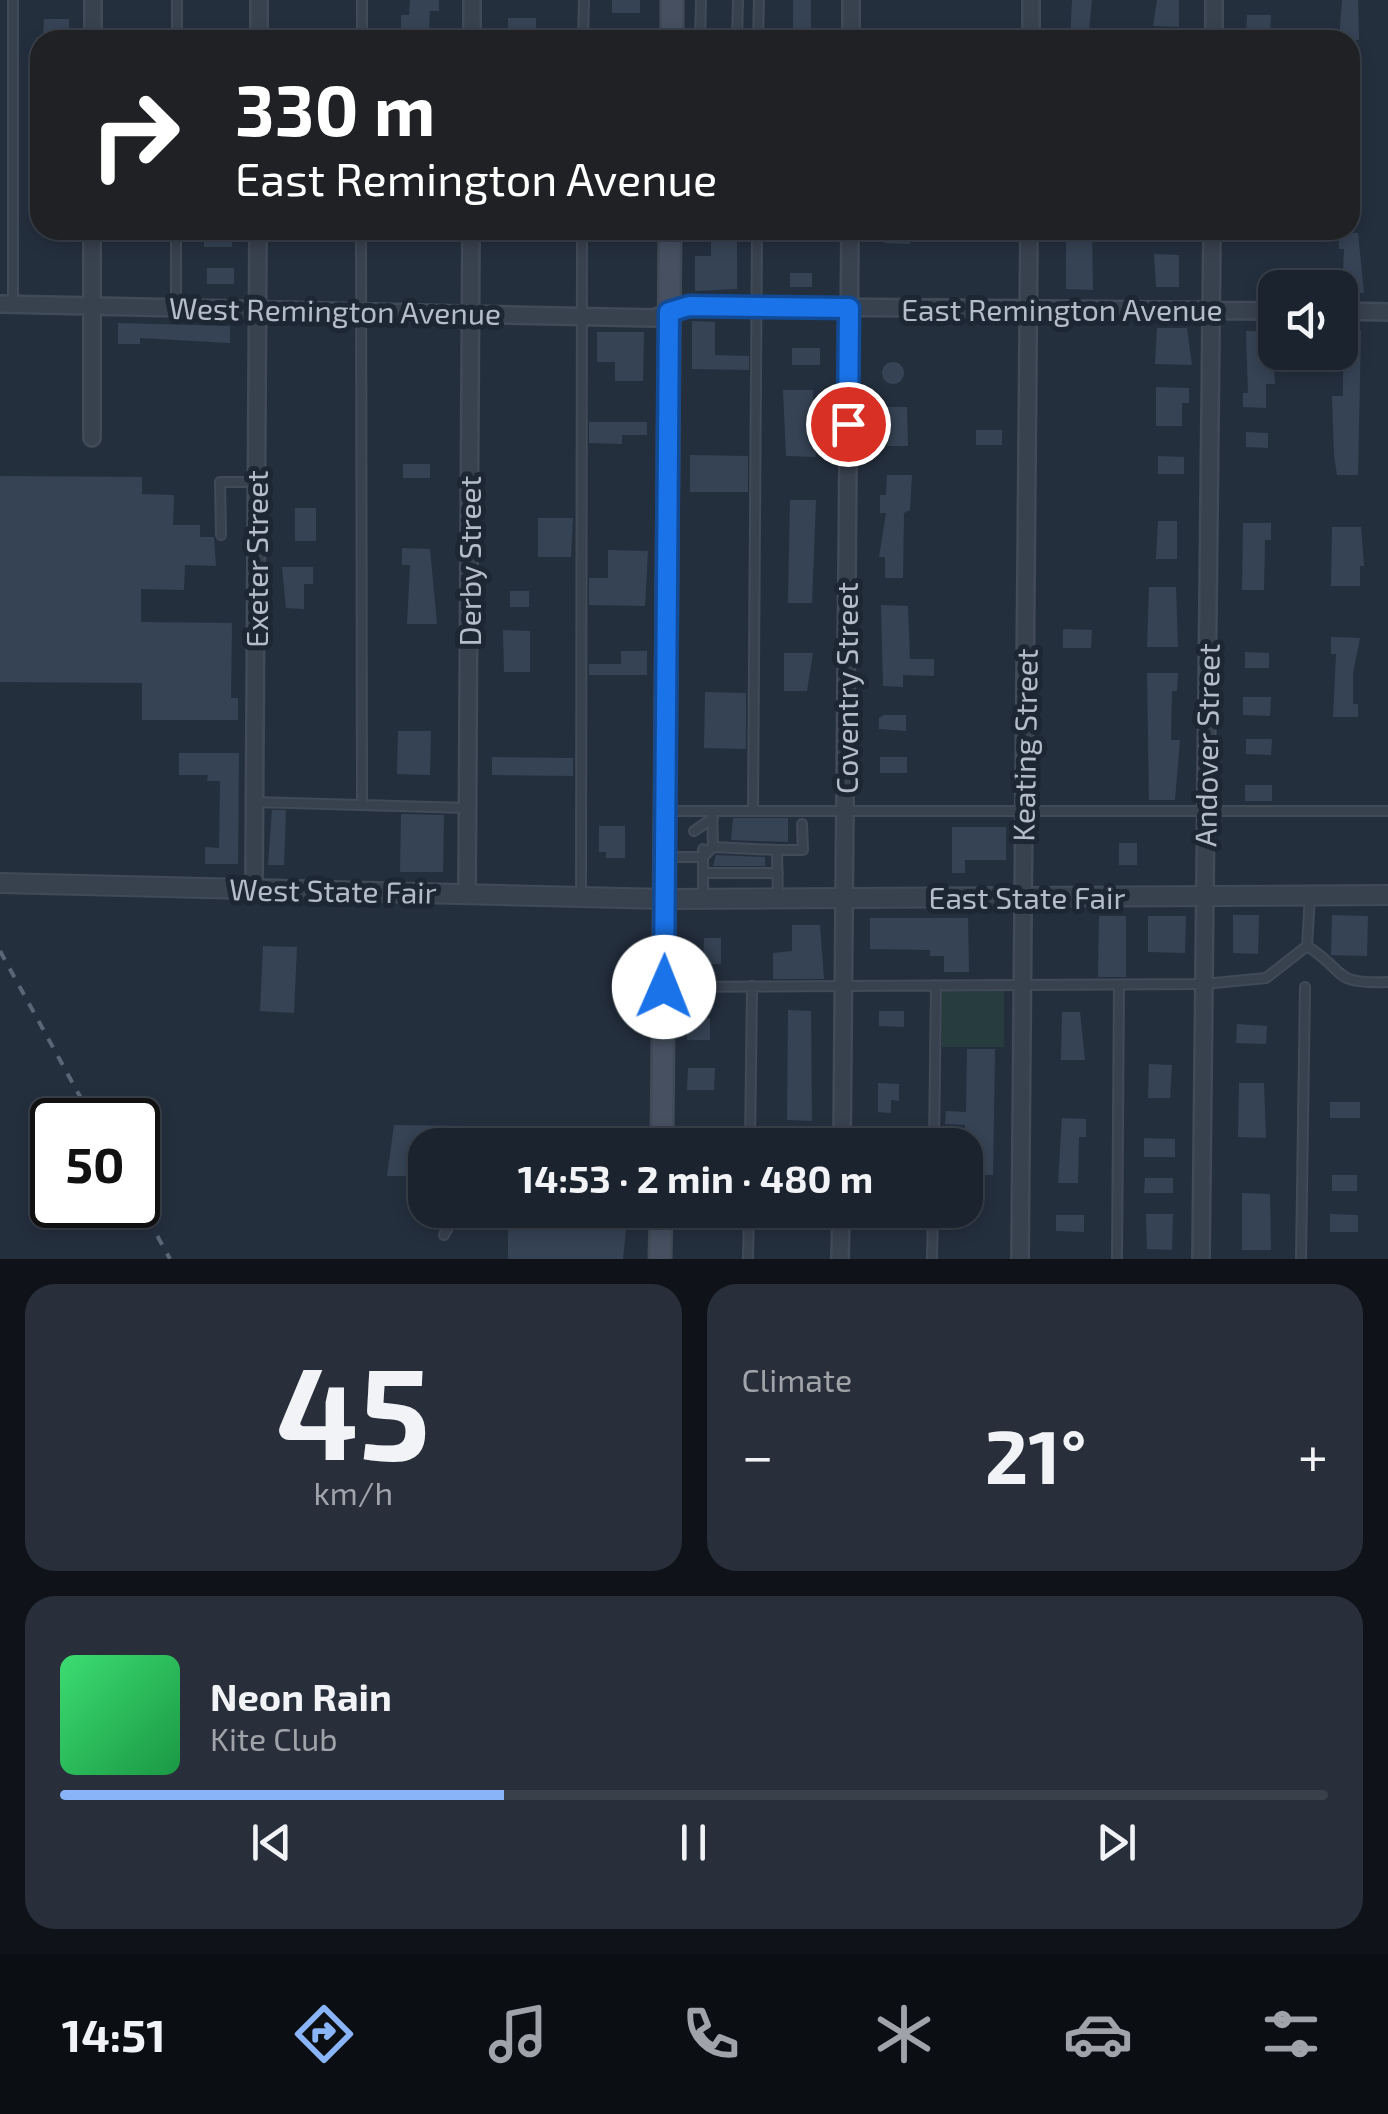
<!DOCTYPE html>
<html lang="en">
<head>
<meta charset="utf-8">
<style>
	body { margin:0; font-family:"Exo 2",sans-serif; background:#282f3a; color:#f1f3f6; height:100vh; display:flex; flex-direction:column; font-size:38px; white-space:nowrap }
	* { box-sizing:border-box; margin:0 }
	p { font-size:32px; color:#a0a4aa }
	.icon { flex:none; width:55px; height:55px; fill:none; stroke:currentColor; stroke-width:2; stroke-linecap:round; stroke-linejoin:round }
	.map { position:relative; height:1259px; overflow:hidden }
	.panel { display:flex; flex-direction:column; gap:25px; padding:25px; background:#0f1319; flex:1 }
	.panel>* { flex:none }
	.banner { position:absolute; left:30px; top:30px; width:1330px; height:210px; border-radius:30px; box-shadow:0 5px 15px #0003,0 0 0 2px #39404a; background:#202124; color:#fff; overflow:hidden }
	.controls { position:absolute; left:1258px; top:270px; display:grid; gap:20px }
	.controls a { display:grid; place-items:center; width:100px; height:100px; border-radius:20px; background:#1b232e; box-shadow:0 5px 15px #0003,0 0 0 2px #39404a; font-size:50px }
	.speed { position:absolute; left:30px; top:1098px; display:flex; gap:20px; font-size:50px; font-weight:700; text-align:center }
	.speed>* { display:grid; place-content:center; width:130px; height:130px; border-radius:50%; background:#1b232e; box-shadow:0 5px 15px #0003,0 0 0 2px #39404a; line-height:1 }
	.speed .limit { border:5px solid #111; border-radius:15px; background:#fff; color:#111 }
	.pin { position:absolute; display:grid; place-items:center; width:85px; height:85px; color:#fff; margin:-42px; border:5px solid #fff; border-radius:50%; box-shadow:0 2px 10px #0007 }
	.me { position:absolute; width:110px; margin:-55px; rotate:1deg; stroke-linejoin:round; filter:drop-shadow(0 0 8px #0008) }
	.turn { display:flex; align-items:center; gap:35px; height:210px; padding:0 40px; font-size:45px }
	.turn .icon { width:130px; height:130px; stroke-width:2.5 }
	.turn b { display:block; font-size:70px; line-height:85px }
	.big { font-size:75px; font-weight:700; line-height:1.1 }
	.panel .widget { flex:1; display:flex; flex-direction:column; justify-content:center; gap:15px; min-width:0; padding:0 35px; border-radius:30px; background:#282f3a }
	.panel .dial { align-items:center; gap:0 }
	.dial b { font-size:130px; line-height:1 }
	.song { display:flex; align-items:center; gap:30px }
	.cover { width:120px; height:120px; border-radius:15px; background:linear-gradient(135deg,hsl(140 70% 55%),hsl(140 70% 35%)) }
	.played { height:10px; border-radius:5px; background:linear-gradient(90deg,#8ab4f8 35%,#39404a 35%) }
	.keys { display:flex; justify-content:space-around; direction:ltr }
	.heat { display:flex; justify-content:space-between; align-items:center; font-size:55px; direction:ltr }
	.panel .tiles { flex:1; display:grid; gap:25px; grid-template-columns:1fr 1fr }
	.widget:last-child { grid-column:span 2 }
	.trip { position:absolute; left:408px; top:1128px; width:575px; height:100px; border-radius:30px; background:#1b232e; box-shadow:0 5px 15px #0003,0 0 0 2px #39404a; font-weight:700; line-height:100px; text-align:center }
	.menu { display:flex; height:160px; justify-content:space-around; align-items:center; background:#0b0e12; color:#a0a4aa }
	.menu .icon { width:70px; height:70px }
	.menu .selected { color:#8ab4f8 }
	.menu b { font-size:45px; color:#f1f3f6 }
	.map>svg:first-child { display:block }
</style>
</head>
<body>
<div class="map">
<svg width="1388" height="1259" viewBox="0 0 1388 1259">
	<rect width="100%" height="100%" fill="#242f3e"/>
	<path fill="#263c3f" d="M942 991H1004V1047H942Z"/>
	<path fill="#364354" d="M410 0H439V11H430L429 29H401V15H409Z
		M612 0H640V13H612Z
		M793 0H811V40H793Z
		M1072 0H1092L1088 40H1070Z
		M1157 0H1179V27L1153 26Z
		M1342 0H1358L1359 40H1339Z
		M1247 15H1271L1270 35H1246Z
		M508 18H536V40H508Z
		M44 19H69V36H43Z
		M970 29H999V40H970Z
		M1350 124H1360L1362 164H1350Z
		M204 230H232V247H204Z
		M711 230H737V289L695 291V256H711Z
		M884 230H911L910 244 884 243Z
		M1066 230H1092L1093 290 1066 289Z
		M1339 233H1358L1364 293H1342L1344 249H1339Z
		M1154 254 1179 255V287H1156Z
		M207 268H234V284H207Z
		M790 273H812V287H790Z
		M692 321 715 322V355L749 356V370L692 369Z
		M118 323 230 326V343L140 338V344H118Z
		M1157 328H1187L1192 365 1155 364Z
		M1246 331 1273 332 1268 370H1274L1275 384H1266V408L1243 407V393H1248Z
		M1340 331H1361L1358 475H1337L1334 455 1332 396H1343V371H1333V353H1340Z
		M597 332H644L643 381H615V362H597Z
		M792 348H820V365H792Z
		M882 373a11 11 0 1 1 22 0a11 11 0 1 1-22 0Z
		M1156 387 1189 388V403H1182V426H1156Z
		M783 390H813L816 457 786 456Z
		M880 407H907L908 446H887L888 425H880Z
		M589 422H647V435H622V444L589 443Z
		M976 430H1002V445H976Z
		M1246 432 1268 433V448L1246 447Z
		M690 455 748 456V492H690Z
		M1158 456 1184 457V474H1158Z
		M403 464H430V478H403Z
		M887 475H912L910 510 904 513 903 578H885V557H879L886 513H880V495H886Z
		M0 476 142 477V494L174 495 173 525H200V537H214L216 566 185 565 184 590 141 589V622L232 623 231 698H238V720H142V683L0 682Z
		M790 500H816L812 603H788Z
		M295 508H316V541H295Z
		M538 518H573L571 557H538Z
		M1158 521H1177V559H1156Z
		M1243 523H1271V540H1265L1264 590H1242Z
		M1332 527H1361L1364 566H1360V586H1331Z
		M402 548 430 549 437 624H407L410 565H402Z
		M608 550 648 551 645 606 589 605V578H608Z
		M282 567H313V584H304V609L286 608Z
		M1149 587H1176L1178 647H1147Z
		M510 591H529V607H510Z
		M881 605 908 606 910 659H934V676L903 675V687L883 686Z
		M1063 629 1092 630 1091 648H1063Z
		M503 630 530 631V672H504Z
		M1331 637 1360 638 1353 673V704H1358V717H1333L1336 654H1331Z
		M621 651H647V675H589V664H621Z
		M1245 652 1269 653V668H1245Z
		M784 653H813L807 691H784Z
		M1147 673H1178L1177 691H1172L1171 740H1180L1175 800H1149Z
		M705 692 746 693V749L704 748Z
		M1243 697H1271L1270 716 1243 715Z
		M884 715H906V731L879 729V718Z
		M398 731H431L430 775 397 774Z
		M1246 739H1272L1271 755 1246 754Z
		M179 753H239L238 864H205V847L219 848 220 781H207L208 775H179Z
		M492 757 573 758V776L492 775Z
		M880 757H907V773H880Z
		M1245 785H1272V801H1245Z
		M272 810H286L284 865H268Z
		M401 814 444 815 443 872H400Z
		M733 818H788V842L731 840Z
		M599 826H625V858H606V852H599Z
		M952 827H1006V860H965V873H952Z
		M1119 843H1137V865H1119Z
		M716 855 765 857V866H713Z
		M1233 915H1259L1258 954 1233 953Z
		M1332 915 1368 916 1367 956 1331 955Z
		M1099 916H1126V977H1098Z
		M1148 916H1186L1185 953 1148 952Z
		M870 918H968L969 972H944V956H930V950L870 949Z
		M792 925H820L824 979H773V953L792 951Z
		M704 938H721V964H703Z
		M263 946 297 947 294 1013 260 1011Z
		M788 1010 811 1011 812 1121 787 1120Z
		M879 1011H904V1027L879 1026Z
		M1062 1012H1080L1085 1060H1061Z
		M687 1018H710V1040H687Z
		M1237 1024 1267 1026 1266 1044 1236 1043Z
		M967 1049H995L993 1175H966L965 1125 945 1124 946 1111 966 1112Z
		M1149 1064 1172 1065 1170 1098H1148Z
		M688 1068H715L714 1090H687Z
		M878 1083 899 1084V1101L891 1100V1113L878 1112Z
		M1239 1083H1264L1266 1138 1238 1137Z
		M1330 1102H1360V1118H1330Z
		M1062 1118 1086 1119V1137H1079L1078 1183H1058Z
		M394 1125 624 1128 623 1145H425V1176H387Z
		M685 1128H714L713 1145H685Z
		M1144 1138 1175 1139V1157H1144Z
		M1332 1175H1357V1191H1332Z
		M1145 1178H1173V1193H1144Z
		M1242 1193 1270 1194 1271 1250H1242Z
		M1146 1214H1173L1172 1250 1147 1249Z
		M1330 1214 1358 1215V1232H1330Z
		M1056 1215H1084V1232L1056 1231Z
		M620 1216 627 1220 623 1259H508V1217Z"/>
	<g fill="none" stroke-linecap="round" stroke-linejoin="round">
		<defs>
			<path id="service" d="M177 40V0
				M362 40V0
				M583 40 584 0
				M700 40 701 0
				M737 40 738 0
				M758 40 759 0
				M361 230 362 805
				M13 304V0
				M176 307V230
				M221 535 220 482H256
				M254 802 468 808
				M666 811H1388
				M753 811 757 230
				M694 831 713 818
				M713 847 777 850
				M703 849V898
				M668 857H703L713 847 712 811
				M703 873H778
				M581 895 582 230
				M778 898 777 850H803L802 824
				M1307 946 1310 895
				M668 987 1204 984 1266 978 1307 946C1348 972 1330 984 1388 982
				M750 1145 752 986
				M934 1145 936 985
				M444 1235 454 1217 469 1210
				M748 1259 749 1210
				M932 1259 933 1210
				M1117 1259 1119 985
				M1301 1259 1305 987"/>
			<path id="minor" d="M93 40V0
				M259 40V0
				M472 40V0
				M851 40V0
				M1031 40V0
				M1214 40V0
				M0 304 653 318 689 306 1275 311
				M1340 311 1388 312
				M92 438V230
				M254 889 258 230
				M467 893 471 230
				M842 1145 850 230
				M840 1259 841 1210
				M1020 1259 1029 230
				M1201 1259 1212 230"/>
			<path id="tertiary" d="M0 883 665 899 1388 895"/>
			<path id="secondary" d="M672 40V0
				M662 1145 670 230
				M660 1259 661 1210"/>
		</defs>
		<use href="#service" stroke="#414a57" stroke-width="12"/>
		<use href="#minor" stroke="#414a57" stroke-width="20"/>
		<use href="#tertiary" stroke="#414a57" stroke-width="22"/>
		<use href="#secondary" stroke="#414a57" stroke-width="25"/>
		<use href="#service" stroke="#38414e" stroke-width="8"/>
		<use href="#minor" stroke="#38414e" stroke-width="15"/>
		<use href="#tertiary" stroke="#38414e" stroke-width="18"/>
		<use href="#secondary" stroke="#465061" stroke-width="20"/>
		<path stroke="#5a6575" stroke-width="4" stroke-dasharray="10 10" stroke-linecap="butt" d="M0 951 93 1120
			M138 1201 170 1259"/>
	</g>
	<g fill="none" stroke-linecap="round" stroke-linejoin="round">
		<defs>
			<path id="route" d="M664 987 669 312 689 306 849 308 848 424"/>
		</defs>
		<use href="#route" stroke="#114b97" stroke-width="25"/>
		<use href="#route" stroke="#1a73e8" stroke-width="18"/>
	</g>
	<g text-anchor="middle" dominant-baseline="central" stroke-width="10" stroke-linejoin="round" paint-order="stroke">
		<g font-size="30" fill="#b4bcc9" stroke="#1d2633">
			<text x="1062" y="309">East Remington Avenue</text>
			<text transform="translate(335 310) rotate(1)">West Remington Avenue</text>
			<text transform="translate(256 559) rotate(-90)">Exeter Street</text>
			<text transform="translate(469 561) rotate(-90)">Derby Street</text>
			<text transform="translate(846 688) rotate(-90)">Coventry Street</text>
			<text transform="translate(1024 745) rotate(-89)">Keating Street</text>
			<text transform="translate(1206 745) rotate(-89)">Andover Street</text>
			<text transform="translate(333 890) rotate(1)">West State Fair</text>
			<text x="1027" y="897">East State Fair</text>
		</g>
	</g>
</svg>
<div class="controls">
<a><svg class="icon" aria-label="sound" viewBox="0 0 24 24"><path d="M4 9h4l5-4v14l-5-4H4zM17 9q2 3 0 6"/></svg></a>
</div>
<div class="speed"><div class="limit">50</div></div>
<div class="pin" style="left:848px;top:424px;background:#d93025"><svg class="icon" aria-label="arrive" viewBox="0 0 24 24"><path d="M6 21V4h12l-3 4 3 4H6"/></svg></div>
<svg class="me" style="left:664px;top:987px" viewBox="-20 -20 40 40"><circle r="19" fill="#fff"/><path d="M0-13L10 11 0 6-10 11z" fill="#1a73e8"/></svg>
<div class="trip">14:53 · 2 min · 480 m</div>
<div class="banner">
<div class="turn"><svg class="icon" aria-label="right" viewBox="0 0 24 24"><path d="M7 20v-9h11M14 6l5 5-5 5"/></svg><div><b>330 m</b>East Remington Avenue</div></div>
</div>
</div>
<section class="panel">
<div class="tiles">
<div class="widget dial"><b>45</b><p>km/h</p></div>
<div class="widget"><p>Climate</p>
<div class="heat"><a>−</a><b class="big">21°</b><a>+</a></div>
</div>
<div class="widget">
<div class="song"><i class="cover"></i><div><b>Neon Rain</b><p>Kite Club</p></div></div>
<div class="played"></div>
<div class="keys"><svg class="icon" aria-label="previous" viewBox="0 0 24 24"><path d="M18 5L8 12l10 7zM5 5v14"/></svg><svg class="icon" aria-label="pause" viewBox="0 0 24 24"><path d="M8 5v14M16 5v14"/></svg><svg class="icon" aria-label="next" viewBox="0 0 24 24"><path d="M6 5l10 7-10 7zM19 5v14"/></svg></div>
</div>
</div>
</section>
<nav class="menu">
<b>14:51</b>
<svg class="icon selected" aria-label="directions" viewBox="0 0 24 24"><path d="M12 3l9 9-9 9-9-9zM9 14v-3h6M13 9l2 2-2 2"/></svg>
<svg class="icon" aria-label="music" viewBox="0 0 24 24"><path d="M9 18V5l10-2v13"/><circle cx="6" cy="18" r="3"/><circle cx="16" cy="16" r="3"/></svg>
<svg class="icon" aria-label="phone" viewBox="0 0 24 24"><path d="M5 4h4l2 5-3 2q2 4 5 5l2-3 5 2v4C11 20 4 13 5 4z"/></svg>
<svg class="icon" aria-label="climate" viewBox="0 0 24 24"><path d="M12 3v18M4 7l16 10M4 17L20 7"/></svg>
<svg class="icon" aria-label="car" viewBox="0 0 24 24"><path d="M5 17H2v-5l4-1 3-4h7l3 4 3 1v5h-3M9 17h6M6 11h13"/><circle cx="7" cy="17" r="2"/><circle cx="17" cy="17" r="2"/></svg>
<svg class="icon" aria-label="filters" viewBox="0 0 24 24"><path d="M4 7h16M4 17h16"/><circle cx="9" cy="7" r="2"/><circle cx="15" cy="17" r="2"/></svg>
</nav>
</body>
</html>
